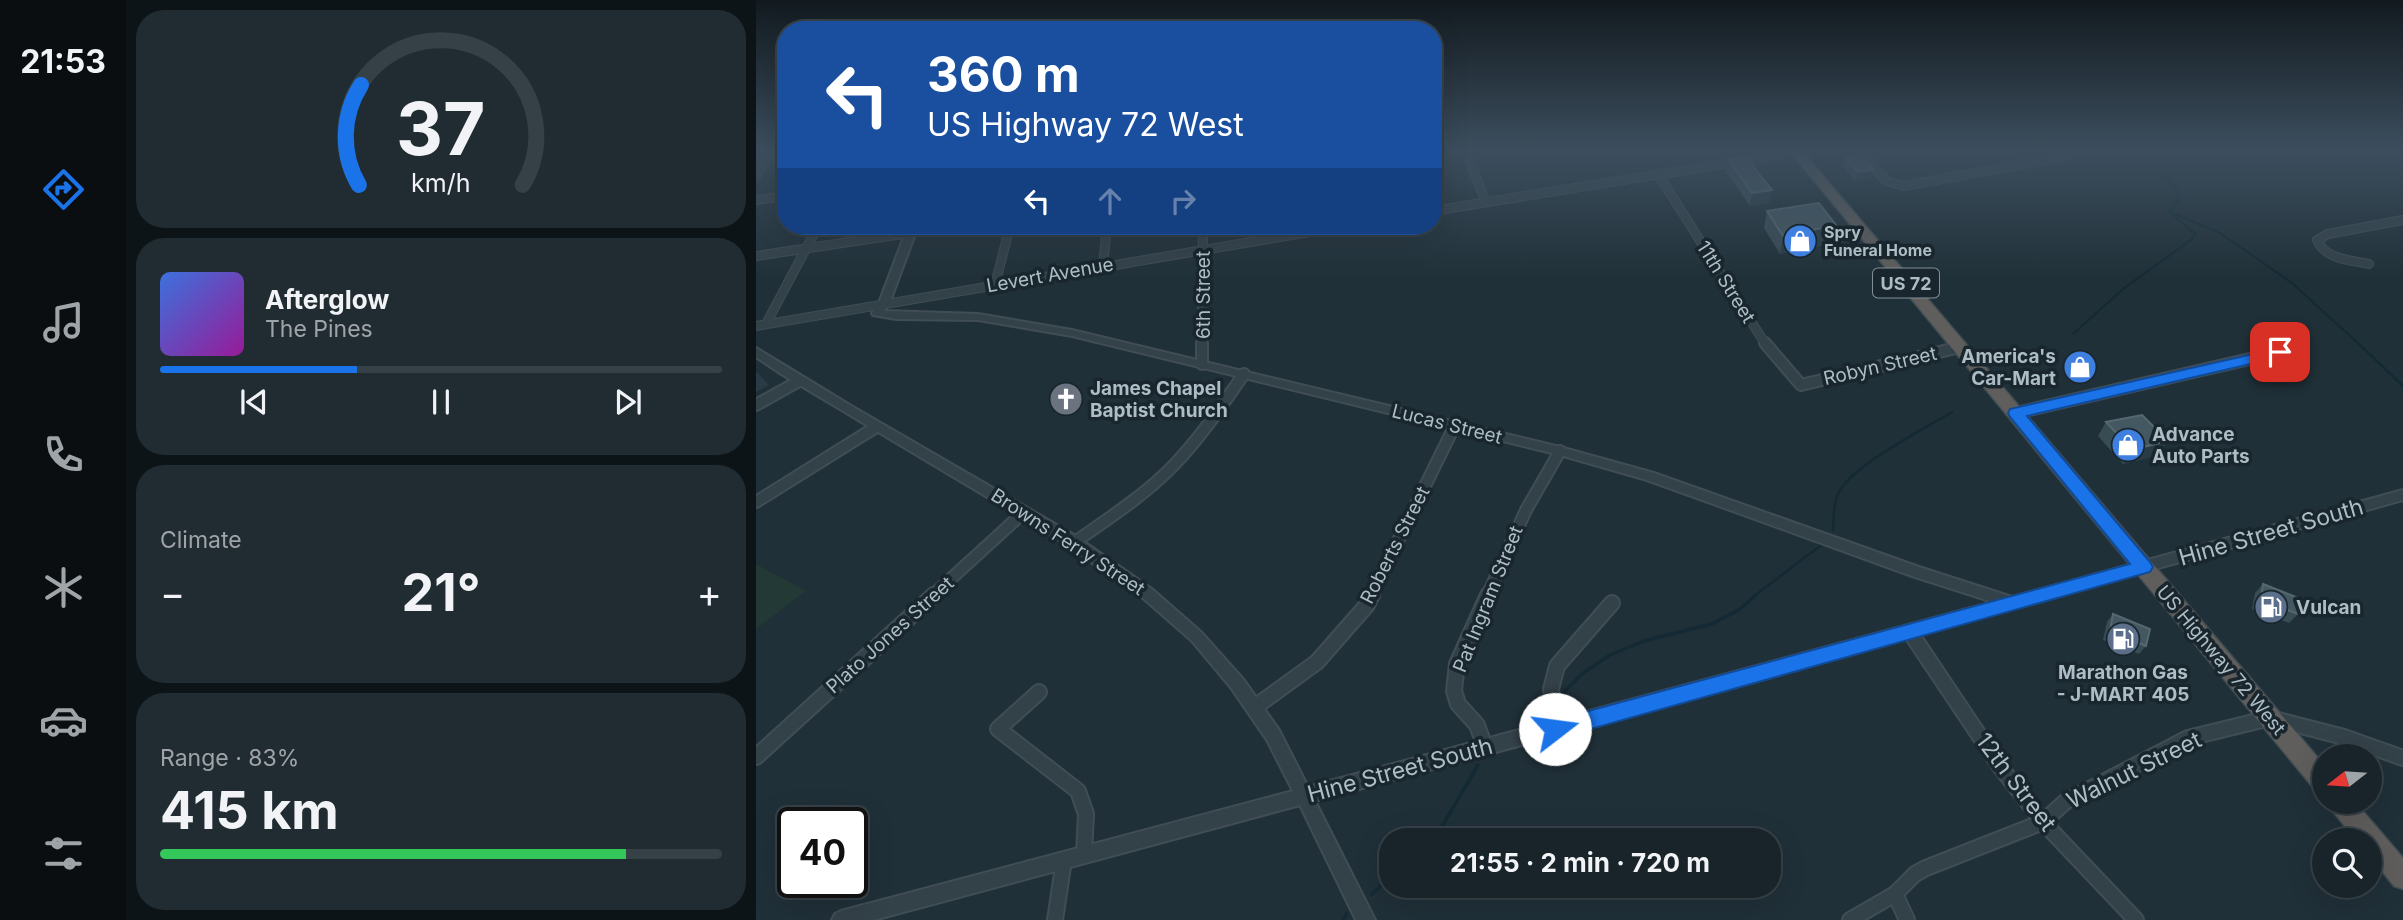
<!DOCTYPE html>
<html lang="en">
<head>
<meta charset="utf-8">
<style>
	body { margin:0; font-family:Inter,sans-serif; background:#212c32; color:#f1f3f6; height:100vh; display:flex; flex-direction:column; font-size:26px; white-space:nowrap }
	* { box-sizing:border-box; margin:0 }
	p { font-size:23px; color:#9fa4a8 }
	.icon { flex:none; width:38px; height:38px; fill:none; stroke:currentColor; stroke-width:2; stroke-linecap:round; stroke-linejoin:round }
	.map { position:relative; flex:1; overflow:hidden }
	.drawer { display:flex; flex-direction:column; gap:10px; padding:10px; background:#0d1417; width:630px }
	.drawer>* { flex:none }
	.top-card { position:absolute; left:21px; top:21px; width:665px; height:214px; border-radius:28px; box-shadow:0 7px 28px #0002,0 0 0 2px #364147; background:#1a4fa0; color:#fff; overflow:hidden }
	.needle { width:46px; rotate:253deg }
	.tools { position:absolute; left:1556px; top:744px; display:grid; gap:14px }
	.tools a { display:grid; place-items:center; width:70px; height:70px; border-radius:50%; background:#18242a; box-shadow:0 7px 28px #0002,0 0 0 2px #364147; font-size:35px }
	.speed { position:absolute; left:21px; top:807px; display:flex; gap:14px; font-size:35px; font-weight:700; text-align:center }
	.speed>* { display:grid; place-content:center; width:91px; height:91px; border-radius:50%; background:#18242a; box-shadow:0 7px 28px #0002,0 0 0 2px #364147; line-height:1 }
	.speed .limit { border:4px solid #111; border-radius:10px; background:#fff; color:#111 }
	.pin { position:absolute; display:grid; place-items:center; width:60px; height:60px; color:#fff; margin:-30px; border-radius:14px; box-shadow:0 4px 10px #0006 }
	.me { position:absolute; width:77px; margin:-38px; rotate:75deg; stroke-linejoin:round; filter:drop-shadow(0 0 5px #0008) }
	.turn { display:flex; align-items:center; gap:24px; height:147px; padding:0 35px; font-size:32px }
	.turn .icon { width:91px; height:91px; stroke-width:2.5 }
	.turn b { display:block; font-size:49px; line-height:60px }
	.lanes { display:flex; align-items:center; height:66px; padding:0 35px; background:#0003; justify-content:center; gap:35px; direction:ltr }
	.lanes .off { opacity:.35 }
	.big { font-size:52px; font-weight:700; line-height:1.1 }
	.drawer .widget { flex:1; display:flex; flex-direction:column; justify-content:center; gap:10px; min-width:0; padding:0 24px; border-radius:28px; background:#212c32 }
	.drawer .dial { align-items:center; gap:0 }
	.dial svg { height:182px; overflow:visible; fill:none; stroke:#364147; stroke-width:7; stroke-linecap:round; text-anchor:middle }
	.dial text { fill:#f1f3f6; stroke:none }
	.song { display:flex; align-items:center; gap:21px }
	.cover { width:84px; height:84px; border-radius:10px; background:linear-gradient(135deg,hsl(220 70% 55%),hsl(300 70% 35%)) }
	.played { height:7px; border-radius:4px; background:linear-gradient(90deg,#1a73e8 35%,#364147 35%) }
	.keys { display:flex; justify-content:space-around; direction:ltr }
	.heat { display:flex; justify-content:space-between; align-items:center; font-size:38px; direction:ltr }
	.charge { height:10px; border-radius:5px; background:linear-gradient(90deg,#34c759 83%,#364147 0) }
	.trip { position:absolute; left:623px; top:828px; width:402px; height:70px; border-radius:28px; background:#18242a; box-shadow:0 7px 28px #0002,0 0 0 2px #364147; font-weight:700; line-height:70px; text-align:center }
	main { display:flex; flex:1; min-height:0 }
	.dock { display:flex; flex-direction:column; width:126px; justify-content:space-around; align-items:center; background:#0a0e11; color:#9fa4a8 }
	.dock .icon { width:49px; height:49px }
	.dock .active { color:#1a73e8 }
	.dock b { font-size:32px; color:#f1f3f6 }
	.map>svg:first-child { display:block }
</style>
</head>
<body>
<main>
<nav class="dock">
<b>21:53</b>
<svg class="icon active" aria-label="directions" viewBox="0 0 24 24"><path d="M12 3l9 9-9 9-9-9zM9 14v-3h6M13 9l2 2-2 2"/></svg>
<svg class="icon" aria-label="music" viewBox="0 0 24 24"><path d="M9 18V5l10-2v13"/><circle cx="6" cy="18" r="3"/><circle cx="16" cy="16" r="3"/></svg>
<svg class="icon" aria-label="phone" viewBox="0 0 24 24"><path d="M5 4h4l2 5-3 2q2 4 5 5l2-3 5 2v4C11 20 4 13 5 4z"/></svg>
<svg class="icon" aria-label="climate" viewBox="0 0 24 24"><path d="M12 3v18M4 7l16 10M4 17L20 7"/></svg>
<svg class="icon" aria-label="car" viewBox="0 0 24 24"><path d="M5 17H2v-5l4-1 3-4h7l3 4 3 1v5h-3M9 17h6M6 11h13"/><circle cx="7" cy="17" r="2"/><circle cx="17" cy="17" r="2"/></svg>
<svg class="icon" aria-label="filters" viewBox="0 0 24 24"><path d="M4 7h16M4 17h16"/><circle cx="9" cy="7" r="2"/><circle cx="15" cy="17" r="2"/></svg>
</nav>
<section class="drawer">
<div class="widget dial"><svg viewBox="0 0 100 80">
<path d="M14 69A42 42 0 1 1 86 69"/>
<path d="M14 69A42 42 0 0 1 15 25" stroke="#1a73e8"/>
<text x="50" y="56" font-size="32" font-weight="700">37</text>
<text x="50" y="72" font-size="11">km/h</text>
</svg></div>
<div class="widget">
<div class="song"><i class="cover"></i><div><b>Afterglow</b><p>The Pines</p></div></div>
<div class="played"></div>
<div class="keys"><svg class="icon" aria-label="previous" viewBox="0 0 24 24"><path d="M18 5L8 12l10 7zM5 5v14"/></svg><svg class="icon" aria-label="pause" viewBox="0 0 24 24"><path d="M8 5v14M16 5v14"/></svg><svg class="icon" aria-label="next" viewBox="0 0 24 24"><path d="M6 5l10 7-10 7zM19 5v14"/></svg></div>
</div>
<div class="widget"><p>Climate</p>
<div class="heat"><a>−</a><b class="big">21°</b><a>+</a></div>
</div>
<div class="widget"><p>Range · 83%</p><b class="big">415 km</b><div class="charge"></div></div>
</section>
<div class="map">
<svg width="1647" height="920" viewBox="0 0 1647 920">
	<rect width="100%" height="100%" fill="#203038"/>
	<path fill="#223936" d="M0 564 50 591 0 629Z"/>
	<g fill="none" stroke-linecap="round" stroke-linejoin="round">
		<path stroke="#132a35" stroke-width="2" d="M1402 150 1399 165 1419 187 1423 198 1414 212
			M1414 212 1464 233 1536 283 1604 345
			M1317 334 1367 289 1436 239 1439 234 1416 214"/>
		<path stroke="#132a35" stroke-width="2.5" d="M1602 343 1647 386
			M1077 530C1078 517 1077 503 1083 492 1097 465 1168 429 1196 412
			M998 596 1068 543"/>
		<path stroke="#132a35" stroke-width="3.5" d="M806 711 803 697 826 674 854 655 888 641 956 624 984 609 1000 595
			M678 840 722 765
			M616 894 635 877
			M587 920 591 913"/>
		<defs>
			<path id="minor-far2" d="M709 150 730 202
				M1103 150 1130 181 1148 186 1311 156 1309 150
				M677 153 698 150
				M902 174 1010 345
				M0 176 17 150
				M0 200 30 196
				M677 211 1053 150
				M0 256 200 226
				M1613 264C1594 260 1570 260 1561 240L1572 234 1647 220
				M347 266 351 226
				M239 285 254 226
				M10 324 62 226
				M0 326 589 226
				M446 345 447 226"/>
			<path id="minor-far1" d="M1009 343 1045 385 1204 347
				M446 364V343
				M0 405 43 381
				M1260 413 1524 352
				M0 502 120 427
				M319 542C353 518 389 495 418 465 445 437 466 405 488 374
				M176 596 268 512
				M615 596 699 425
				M731 596 770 510 804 451"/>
			<path id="minor" d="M1154 632 1245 768 1287 822 1380 920
				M283 692 242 729 322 791 330 814 328 854
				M499 707 561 662 611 605 616 595
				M799 729 795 689 801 666 856 603
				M729 747 721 725 702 704 698 691 701 664 732 595
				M0 757 178 595
				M1139 894 1151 920
				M299 920 308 860
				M1094 920 1139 894 1159 874 1170 868 1287 822 1309 802 1432 738 1514 718 1588 737 1647 758"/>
			<path id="tertiary" d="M0 150H7L0 153Z
				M152 226H162L133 304 128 311 222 314 316 330 804 447 898 473 1163 567 1256 597 1647 490V500L799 736 559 801 619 920H600L544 805 118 920H76L79 914 85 911 537 791 511 740 476 689 436 641 387 598 308 543 27 375 0 357V348L97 407 318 535 397 590 446 633 487 679 523 730 552 787 1237 602 1156 576 891 480 804 455 316 336 222 320 140 319 117 315 116 313 123 303Z"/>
			<path id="trunk" d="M1033 150H1045L1568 765V794L1560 791Z
				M1572 802H1599L1647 858V889L1638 886 1614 856V840H1600L1576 810Z"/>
		</defs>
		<use href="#minor-far2" stroke="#404d55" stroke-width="10"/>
		<use href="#minor-far1" stroke="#404d55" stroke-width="14"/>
		<use href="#minor" stroke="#404d55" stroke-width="18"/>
		<use href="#tertiary" stroke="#404d55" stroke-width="4"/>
		<use href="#trunk" stroke="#3e4c53" stroke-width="3"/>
		<use href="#minor-far2" stroke="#334148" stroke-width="8"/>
		<use href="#minor-far1" stroke="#334148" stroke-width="10"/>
		<use href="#minor" stroke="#334148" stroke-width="14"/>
		<use href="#tertiary" fill="#334148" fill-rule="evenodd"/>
		<use href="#trunk" fill="#605e5c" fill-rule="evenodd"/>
	</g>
	<path fill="#384c54" d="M1089 157 1116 178 1099 181 1087 166Z
		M972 159 1013 203 994 206 970 172Z
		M1011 211 1076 243 1024 254 1008 228Z
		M1350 422 1403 455 1367 464 1342 436Z
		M1507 584 1542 614 1533 623 1496 609 1499 593Z
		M1357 614 1390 646 1383 654 1347 640 1351 622Z"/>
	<path fill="#293b44" d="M1118 170 1116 178 1099 181 1102 172Z
		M1016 190 1013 203 994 206 996 193Z
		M1080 225 1076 243 1024 254 1027 236Z
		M0 371 13 385 0 392Z
		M1412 441 1403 455 1367 464 1376 450Z"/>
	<path fill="#445861" stroke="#556870" stroke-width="2" d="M1099 156 1103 161 1110 160 1118 170 1102 172 1089 157Z
		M990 157 1016 190 996 193 972 159Z
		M1063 203 1080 225 1027 236 1011 211Z
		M1386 415 1412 441 1376 450 1350 422Z
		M1507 584 1545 599 1542 614 1505 600Z
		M1357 614 1394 629 1390 646 1354 631Z"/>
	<linearGradient id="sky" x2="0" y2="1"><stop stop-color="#121a1f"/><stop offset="0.54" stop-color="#3c4e5e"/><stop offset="1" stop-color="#3c4e5e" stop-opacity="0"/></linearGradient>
	<rect width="1647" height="279" fill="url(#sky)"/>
	<path fill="#1a73e8" stroke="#114b97" stroke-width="2" d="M1524 348 1531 352 1529 356 1271 416 1394 562 1397 567 1394 572 799 739 792 736 789 729 792 723 799 720 1374 564 1254 417 1252 413 1254 409Z"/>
	<defs>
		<symbol id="shop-disc" viewBox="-11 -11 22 22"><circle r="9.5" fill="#3f7fe0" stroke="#19262d"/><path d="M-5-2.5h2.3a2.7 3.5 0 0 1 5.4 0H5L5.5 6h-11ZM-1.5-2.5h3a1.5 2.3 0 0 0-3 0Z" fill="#fff"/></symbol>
		<symbol id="church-disc" viewBox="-11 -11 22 22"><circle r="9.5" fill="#6b7280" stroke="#19262d"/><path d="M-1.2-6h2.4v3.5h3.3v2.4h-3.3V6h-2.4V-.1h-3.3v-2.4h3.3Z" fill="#fff"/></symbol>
		<symbol id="fuel-disc" viewBox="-11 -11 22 22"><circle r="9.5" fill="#5c6f8a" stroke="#19262d"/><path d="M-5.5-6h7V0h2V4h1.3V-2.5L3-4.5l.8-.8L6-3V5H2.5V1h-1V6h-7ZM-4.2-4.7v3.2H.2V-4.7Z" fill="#fff"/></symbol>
	</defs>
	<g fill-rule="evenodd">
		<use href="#shop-disc" x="1025" y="222" width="38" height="38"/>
		<use href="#shop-disc" x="1305" y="348" width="38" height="38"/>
		<use href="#church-disc" x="291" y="380" width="38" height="38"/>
		<use href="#shop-disc" x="1353" y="426" width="38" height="38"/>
		<use href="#fuel-disc" x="1496" y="588" width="38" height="38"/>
		<use href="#fuel-disc" x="1348" y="620" width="38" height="38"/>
	</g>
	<g text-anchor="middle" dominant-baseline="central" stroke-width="7" stroke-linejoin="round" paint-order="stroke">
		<g font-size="16" font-weight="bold" fill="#adbdc5" stroke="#19262d" text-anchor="start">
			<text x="1068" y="232">Spry<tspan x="1068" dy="18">Funeral Home</tspan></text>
		</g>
		<rect fill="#19262d" stroke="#819097" stroke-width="2" x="1117" y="268.5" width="66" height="29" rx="5"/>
		<g font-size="18" font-weight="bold" fill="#adbdc5">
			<text x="1150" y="283">US 72</text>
		</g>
		<g font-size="19" fill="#adbdc5" stroke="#19262d">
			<text transform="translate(294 275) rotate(-10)">Levert Avenue</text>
			<text transform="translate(970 282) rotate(58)">11th Street</text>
			<text transform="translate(447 295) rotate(-90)">6th Street</text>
			<text transform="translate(1124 366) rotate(-13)">Robyn Street</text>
			<text transform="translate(691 424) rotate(14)">Lucas Street</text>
			<text transform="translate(312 542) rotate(33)">Browns Ferry Street</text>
			<text transform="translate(639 545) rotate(-63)">Roberts Street</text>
			<text transform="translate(732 599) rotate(-68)">Pat Ingram Street</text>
			<text transform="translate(134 635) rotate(-42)">Plato Jones Street</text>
			<text transform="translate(1465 660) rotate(50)">US Highway 72 West</text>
		</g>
		<g font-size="19" font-weight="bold" fill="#adbdc5" stroke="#19262d" text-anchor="start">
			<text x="1300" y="356" text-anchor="end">America's<tspan x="1300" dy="22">Car-Mart</tspan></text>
			<text x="334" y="388">James Chapel<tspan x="334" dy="22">Baptist Church</tspan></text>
			<text x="1396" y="434">Advance<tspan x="1396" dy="22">Auto Parts</tspan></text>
			<text x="1540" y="607">Vulcan</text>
			<text x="1367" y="672" text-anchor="middle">Marathon Gas<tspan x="1367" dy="22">- J-MART 405</tspan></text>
		</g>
		<g font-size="23" fill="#adbdc5" stroke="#19262d">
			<text transform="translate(1515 532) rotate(-16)">Hine Street South</text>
			<text transform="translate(644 770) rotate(-15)">Hine Street South</text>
			<text transform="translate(1378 770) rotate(-26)">Walnut Street</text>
			<text transform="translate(1260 782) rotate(53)">12th Street</text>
		</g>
	</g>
</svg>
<div class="tools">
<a><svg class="needle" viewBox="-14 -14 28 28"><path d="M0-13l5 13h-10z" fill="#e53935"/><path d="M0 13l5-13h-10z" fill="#9fa4a8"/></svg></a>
<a><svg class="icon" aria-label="search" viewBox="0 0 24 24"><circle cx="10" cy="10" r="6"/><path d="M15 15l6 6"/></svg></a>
</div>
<div class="speed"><div class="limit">40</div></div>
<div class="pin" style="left:1524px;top:352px;background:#d93025"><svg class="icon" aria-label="arrive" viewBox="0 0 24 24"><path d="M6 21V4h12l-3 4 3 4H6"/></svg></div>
<svg class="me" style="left:799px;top:729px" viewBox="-20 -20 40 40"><circle r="19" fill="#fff"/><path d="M0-13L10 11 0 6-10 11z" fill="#1a73e8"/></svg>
<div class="trip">21:55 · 2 min · 720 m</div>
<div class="top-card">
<div class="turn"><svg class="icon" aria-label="left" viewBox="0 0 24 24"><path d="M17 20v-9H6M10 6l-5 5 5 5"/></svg><div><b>360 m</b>US Highway 72 West</div></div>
<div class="lanes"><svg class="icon" aria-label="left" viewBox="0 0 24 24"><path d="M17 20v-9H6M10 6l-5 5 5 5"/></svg><svg class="icon off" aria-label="ahead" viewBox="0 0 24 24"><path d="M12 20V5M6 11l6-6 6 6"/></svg><svg class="icon off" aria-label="right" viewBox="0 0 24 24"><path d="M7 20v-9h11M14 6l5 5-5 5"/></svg></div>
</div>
</div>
</main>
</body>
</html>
